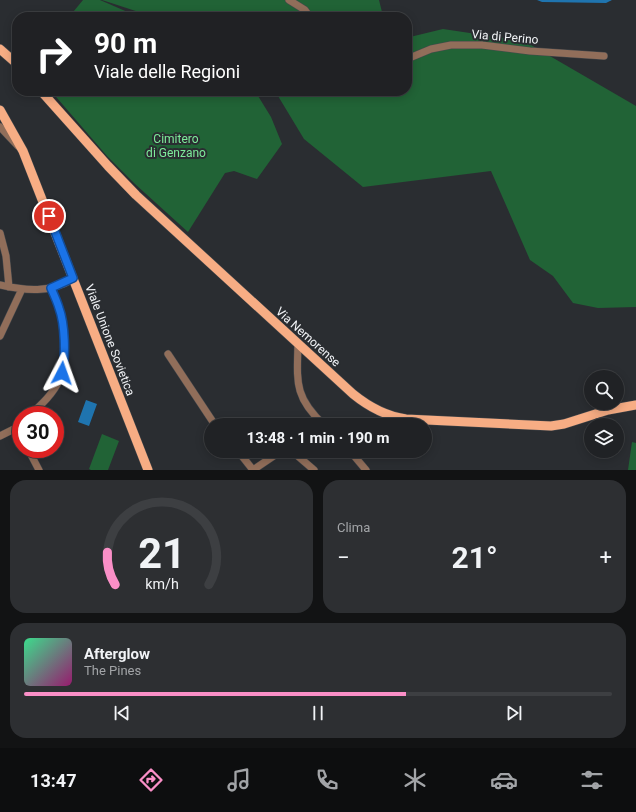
<!DOCTYPE html>
<html lang="it">
<head>
<meta charset="utf-8">
<style>
	body { margin:0; font-family:Roboto,sans-serif; background:#2d2f32; color:#f1f3f6; height:100vh; display:flex; flex-direction:column; font-size:15px; white-space:nowrap }
	* { box-sizing:border-box; margin:0 }
	p { font-size:13px; color:#a2a4a7 }
	.icon { flex:none; width:22px; height:22px; fill:none; stroke:currentColor; stroke-width:2; stroke-linecap:round; stroke-linejoin:round }
	.map { position:relative; height:470px; overflow:hidden }
	.details { display:flex; flex-direction:column; gap:10px; padding:10px; background:#121314; flex:1 }
	.details>* { flex:none }
	.top-card { position:absolute; left:12px; top:12px; width:400px; height:84px; border-radius:16px; box-shadow:0 2px 10px #0003,0 0 0 1px #3d3f42; background:#202124; color:#fff; overflow:hidden }
	.buttons { position:absolute; left:584px; top:370px; display:grid; gap:8px }
	.buttons a { display:grid; place-items:center; width:40px; height:40px; border-radius:50%; background:#202225; box-shadow:0 2px 10px #0003,0 0 0 1px #3d3f42; font-size:20px }
	.speed { position:absolute; left:12px; top:406px; display:flex; gap:8px; font-size:20px; font-weight:700; text-align:center }
	.speed>* { display:grid; place-content:center; width:52px; height:52px; border-radius:50%; background:#202225; box-shadow:0 2px 10px #0003,0 0 0 1px #3d3f42; line-height:1 }
	.speed .limit { border:6px solid #d22; background:#fff; color:#111 }
	.pin { position:absolute; display:grid; place-items:center; width:34px; height:34px; color:#fff; margin:-17px; border:2px solid #fff; border-radius:50%; box-shadow:0 1px 4px #0007 }
	.me { position:absolute; width:44px; margin:-22px; rotate:4deg; stroke-linejoin:round; filter:drop-shadow(0 0 3px #0008) }
	.turn { display:flex; align-items:center; gap:14px; height:84px; padding:0 16px; font-size:18px }
	.turn .icon { width:52px; height:52px; stroke-width:2.5 }
	.turn b { display:block; font-size:28px; line-height:34px }
	.big { font-size:30px; font-weight:700; line-height:1.1 }
	.details .tile { flex:1; display:flex; flex-direction:column; justify-content:center; gap:6px; min-width:0; padding:0 14px; border-radius:16px; background:#2d2f32 }
	.details .dial { align-items:center; gap:0 }
	.dial svg { height:104px; overflow:visible; fill:none; stroke:#3d3f42; stroke-width:7; stroke-linecap:round; text-anchor:middle }
	.dial text { fill:#f1f3f6; stroke:none }
	.song { display:flex; align-items:center; gap:12px }
	.cover { width:48px; height:48px; border-radius:6px; background:linear-gradient(135deg,hsl(150 70% 55%),hsl(320 70% 35%)) }
	.played { height:4px; border-radius:2px; background:linear-gradient(90deg,#fa8fc7 65%,#3d3f42 65%) }
	.keys { display:flex; justify-content:space-around; direction:ltr }
	.heat { display:flex; justify-content:space-between; align-items:center; font-size:22px; direction:ltr }
	.details .tiles { flex:1; display:grid; gap:10px; grid-template-columns:1fr 1fr }
	.tile:last-child { grid-column:span 2 }
	.trip { position:absolute; left:204px; top:418px; width:228px; height:40px; border-radius:20px; background:#202225; box-shadow:0 2px 10px #0003,0 0 0 1px #3d3f42; font-weight:700; line-height:40px; text-align:center }
	.tabs { display:flex; height:64px; justify-content:space-around; align-items:center; background:#0d0e0f; color:#a2a4a7 }
	.tabs .icon { width:28px; height:28px }
	.tabs .selected { color:#fa8fc7 }
	.tabs b { font-size:18px; color:#f1f3f6 }
	.map>svg:first-child { display:block }
</style>
</head>
<body>
<div class="map">
<svg width="636" height="470" viewBox="0 0 636 470">
	<rect width="100%" height="100%" fill="#2a2d31"/>
	<path fill="#216336" d="M83 0H100L139 17H69Z
		M102 0H379L382 12 395 17H154Z
		M407 26 410 37 443 29 524 41 636 106V307L598 308 573 303 553 276 530 260 491 171 363 187 304 139 275 91H407Z
		M51 91H255L271 117 282 144 257 179 234 171 225 173 188 232 135 184 107 156Z
		M102 434 119 441 108 470H91L89 469Z
		M632 442 636 443V470H628Z"/>
	<path fill="#1f74af" d="M537 0H612L606 3 542 2Z
		M86 400 97 404 89 426 78 422Z"/>
	<g fill="none" stroke-linecap="round" stroke-linejoin="round">
		<defs>
			<path id="minor" d="M289 0 305 10 310 17
				M407 59 431 49 451 45H482L530 51 604 56
				M0 127 18 146
				M0 233 6 256 9 287
				M0 285C26 291 50 293 73 279
				M0 336 22 289
				M298 344C297 382 294 397 324 425
				M168 354 215 425
				M30 415C42 404 53 394 60 379 68 363 65 325 59 308 57 301 54 295 51 288
				M16 428 21 438
				M0 436 16 428 21 424
				M28 449 39 470
				M238 451 253 470
				M292 451 314 470
				M350 451 366 470
				M253 470 281 451"/>
			<path id="major" d="M0 49 17 64
				M41 91 108 166 136 195 353 394C369 407 385 416 406 419L551 426 564 424 608 410 636 405
				M0 110 23 151 148 470"/>
		</defs>
		<use href="#minor" stroke="#46494d" stroke-width="8"/>
		<use href="#major" stroke="#46494d" stroke-width="10"/>
		<use href="#minor" stroke="#916e5a" stroke-width="7"/>
		<use href="#major" stroke="#f7ad84" stroke-width="9"/>
	</g>
	<g fill="none" stroke-linecap="round" stroke-linejoin="round">
		<defs>
			<path id="route" d="M49 216 73 278 51 288C54 295 57 301 59 308 65 324 66 356 62 373"/>
		</defs>
		<use href="#route" stroke="#114b97" stroke-width="10"/>
		<use href="#route" stroke="#1a73e8" stroke-width="7"/>
	</g>
	<g text-anchor="middle" dominant-baseline="central" stroke-width="4" stroke-linejoin="round" paint-order="stroke">
		<g font-size="12" fill="#f1f3f6" stroke="#2a2d31">
			<text transform="translate(505 37) rotate(5)">Via di Perino</text>
			<text transform="translate(308 337) rotate(42)">Via Nemorense</text>
			<text transform="translate(110 340) rotate(69)">Viale Unione Sovietica</text>
		</g>
		<g font-size="12" fill="#7eeb9b" stroke="#2a2d31">
			<text x="176" y="139">Cimitero<tspan x="176" dy="14">di Genzano</tspan></text>
		</g>
	</g>
</svg>
<div class="buttons">
<a><svg class="icon" aria-label="search" viewBox="0 0 24 24"><circle cx="10" cy="10" r="6"/><path d="M15 15l6 6"/></svg></a>
<a><svg class="icon" aria-label="layers" viewBox="0 0 24 24"><path d="M12 4l9 5-9 5-9-5zM3 14l9 5 9-5"/></svg></a>
</div>
<div class="speed"><div class="limit">30</div></div>
<div class="pin" style="left:49px;top:216px;background:#d93025"><svg class="icon" aria-label="arrive" viewBox="0 0 24 24"><path d="M6 21V4h12l-3 4 3 4H6"/></svg></div>
<svg class="me" style="left:62px;top:373px" viewBox="-20 -20 40 40"><path d="M0-17L14 15 0 8-14 15z" fill="#1a73e8" stroke="#fff" stroke-width="4"/></svg>
<div class="trip">13:48 · 1 min · 190 m</div>
<div class="top-card">
<div class="turn"><svg class="icon" aria-label="right" viewBox="0 0 24 24"><path d="M7 20v-9h11M14 6l5 5-5 5"/></svg><div><b>90 m</b>Viale delle Regioni</div></div>
</div>
</div>
<section class="details">
<div class="tiles">
<div class="tile dial"><svg viewBox="0 0 100 80">
<path d="M14 69A42 42 0 1 1 86 69"/>
<path d="M14 69A42 42 0 0 1 8 44" stroke="#fa8fc7"/>
<text x="50" y="56" font-size="32" font-weight="700">21</text>
<text x="50" y="72" font-size="11">km/h</text>
</svg></div>
<div class="tile"><p>Clima</p>
<div class="heat"><a>−</a><b class="big">21°</b><a>+</a></div>
</div>
<div class="tile">
<div class="song"><i class="cover"></i><div><b>Afterglow</b><p>The Pines</p></div></div>
<div class="played"></div>
<div class="keys"><svg class="icon" aria-label="previous" viewBox="0 0 24 24"><path d="M18 5L8 12l10 7zM5 5v14"/></svg><svg class="icon" aria-label="pause" viewBox="0 0 24 24"><path d="M8 5v14M16 5v14"/></svg><svg class="icon" aria-label="next" viewBox="0 0 24 24"><path d="M6 5l10 7-10 7zM19 5v14"/></svg></div>
</div>
</div>
</section>
<nav class="tabs">
<b>13:47</b>
<svg class="icon selected" aria-label="directions" viewBox="0 0 24 24"><path d="M12 3l9 9-9 9-9-9zM9 14v-3h6M13 9l2 2-2 2"/></svg>
<svg class="icon" aria-label="music" viewBox="0 0 24 24"><path d="M9 18V5l10-2v13"/><circle cx="6" cy="18" r="3"/><circle cx="16" cy="16" r="3"/></svg>
<svg class="icon" aria-label="phone" viewBox="0 0 24 24"><path d="M5 4h4l2 5-3 2q2 4 5 5l2-3 5 2v4C11 20 4 13 5 4z"/></svg>
<svg class="icon" aria-label="climate" viewBox="0 0 24 24"><path d="M12 3v18M4 7l16 10M4 17L20 7"/></svg>
<svg class="icon" aria-label="car" viewBox="0 0 24 24"><path d="M5 17H2v-5l4-1 3-4h7l3 4 3 1v5h-3M9 17h6M6 11h13"/><circle cx="7" cy="17" r="2"/><circle cx="17" cy="17" r="2"/></svg>
<svg class="icon" aria-label="filters" viewBox="0 0 24 24"><path d="M4 7h16M4 17h16"/><circle cx="9" cy="7" r="2"/><circle cx="15" cy="17" r="2"/></svg>
</nav>
</body>
</html>
